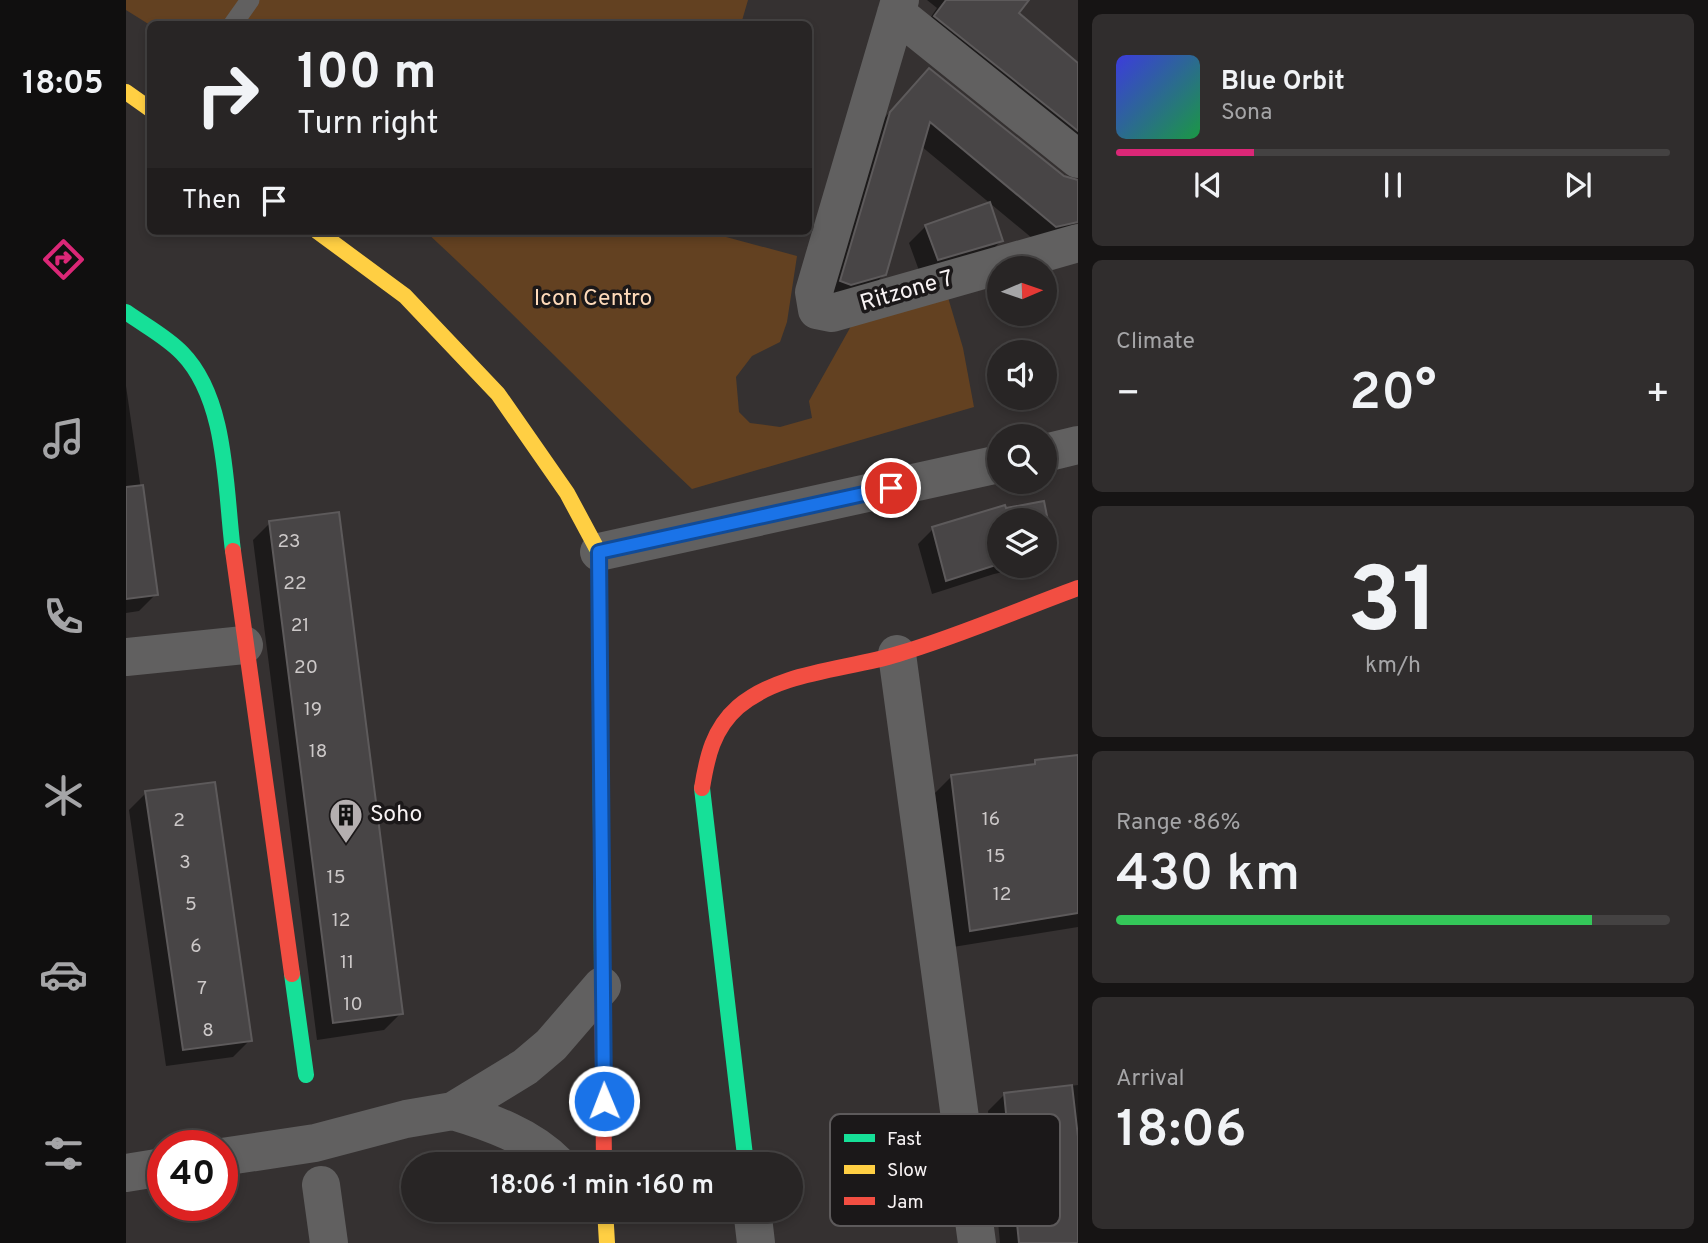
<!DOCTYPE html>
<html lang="en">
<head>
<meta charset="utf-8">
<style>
	body { margin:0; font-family:Overpass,sans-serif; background:#302d2d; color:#f1f3f6; height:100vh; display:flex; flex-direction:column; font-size:26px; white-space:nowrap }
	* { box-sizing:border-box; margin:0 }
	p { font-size:23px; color:#a5a5a7 }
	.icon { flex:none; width:38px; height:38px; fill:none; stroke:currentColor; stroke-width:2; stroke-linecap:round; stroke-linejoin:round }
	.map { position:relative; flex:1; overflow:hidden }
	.details { display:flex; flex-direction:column; gap:14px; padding:14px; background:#161414; width:630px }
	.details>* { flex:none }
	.guide { position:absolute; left:21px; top:21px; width:665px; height:214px; border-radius:10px; box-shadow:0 4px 10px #0003,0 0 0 2px #444242; background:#282525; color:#f1f3f6; overflow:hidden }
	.needle { width:46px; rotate:88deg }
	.fabs { position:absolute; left:861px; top:256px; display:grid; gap:14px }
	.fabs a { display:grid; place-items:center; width:70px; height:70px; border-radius:50%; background:#282525; box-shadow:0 4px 10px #0003,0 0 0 2px #444242; font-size:35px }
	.speed { position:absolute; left:21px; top:1130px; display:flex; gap:14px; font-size:35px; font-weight:700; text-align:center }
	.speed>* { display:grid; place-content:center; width:91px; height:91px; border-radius:50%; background:#282525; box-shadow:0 4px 10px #0003,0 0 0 2px #444242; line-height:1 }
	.speed .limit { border:10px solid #d22; background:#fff; color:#111 }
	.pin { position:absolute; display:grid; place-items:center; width:60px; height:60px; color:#fff; margin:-30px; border:4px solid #fff; border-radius:50%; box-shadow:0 2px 7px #0007 }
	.me { position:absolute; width:77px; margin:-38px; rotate:359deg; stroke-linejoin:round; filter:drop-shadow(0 0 5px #0008) }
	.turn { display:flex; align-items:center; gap:24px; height:147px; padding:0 35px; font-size:32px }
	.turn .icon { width:91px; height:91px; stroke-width:2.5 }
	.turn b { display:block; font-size:49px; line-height:60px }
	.then { display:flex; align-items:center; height:66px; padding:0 35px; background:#0003; gap:14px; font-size:26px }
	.big { font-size:52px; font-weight:600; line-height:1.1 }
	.details .tile { flex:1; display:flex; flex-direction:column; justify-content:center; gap:10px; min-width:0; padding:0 24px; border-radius:10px; background:#302d2d }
	.details .dial { align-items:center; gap:0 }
	.dial b { font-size:91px; line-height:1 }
	.song { display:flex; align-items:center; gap:21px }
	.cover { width:84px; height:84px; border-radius:10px; background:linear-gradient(135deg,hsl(240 70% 55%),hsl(140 70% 35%)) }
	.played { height:7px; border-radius:4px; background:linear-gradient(90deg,#db2777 25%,#444242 25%) }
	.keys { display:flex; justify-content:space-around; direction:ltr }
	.heat { display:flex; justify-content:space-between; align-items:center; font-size:38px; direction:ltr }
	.charge { height:10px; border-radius:5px; background:linear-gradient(90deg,#34c759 86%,#444242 0) }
	.trip { position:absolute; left:275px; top:1152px; width:402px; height:70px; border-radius:35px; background:#282525; box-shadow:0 4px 10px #0003,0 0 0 2px #444242; font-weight:600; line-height:70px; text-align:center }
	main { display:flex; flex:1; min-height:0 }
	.dock { display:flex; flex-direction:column; width:126px; justify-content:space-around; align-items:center; background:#100f0f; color:#a5a5a7 }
	.dock .icon { width:49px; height:49px }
	.dock .selected { color:#db2777 }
	.dock b { font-size:32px; color:#f1f3f6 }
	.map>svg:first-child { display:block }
</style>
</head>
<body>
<main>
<nav class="dock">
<b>18:05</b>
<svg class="icon selected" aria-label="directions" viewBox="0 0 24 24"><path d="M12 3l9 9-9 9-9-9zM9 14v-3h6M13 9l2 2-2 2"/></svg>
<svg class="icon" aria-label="music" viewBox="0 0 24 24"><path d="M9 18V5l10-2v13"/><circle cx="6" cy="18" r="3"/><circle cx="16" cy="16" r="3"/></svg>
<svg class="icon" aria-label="phone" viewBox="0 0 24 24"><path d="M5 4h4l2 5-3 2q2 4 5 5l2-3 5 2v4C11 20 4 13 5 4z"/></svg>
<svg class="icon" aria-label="climate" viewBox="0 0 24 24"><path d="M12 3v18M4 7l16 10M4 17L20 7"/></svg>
<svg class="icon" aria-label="car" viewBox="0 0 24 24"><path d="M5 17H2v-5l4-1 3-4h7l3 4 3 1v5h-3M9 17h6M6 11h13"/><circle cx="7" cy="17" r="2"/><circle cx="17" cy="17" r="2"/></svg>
<svg class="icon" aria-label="filters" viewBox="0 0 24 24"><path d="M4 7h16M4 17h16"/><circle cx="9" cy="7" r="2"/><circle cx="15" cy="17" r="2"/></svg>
</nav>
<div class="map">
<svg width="952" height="1243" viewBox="0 0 952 1243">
	<rect width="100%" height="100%" fill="#353131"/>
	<path fill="#634121" d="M0 0H622L615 24 24 25 0 10Z
		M299 231H578L671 256 661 322 654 342 626 356 610 377 613 412 624 423 654 427 686 418 683 401 729 319 821 294 837 348 848 407 566 489C475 404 390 315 299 231Z"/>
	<path fill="#0007" d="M801 0H900L890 13 952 65V163L793 34 811 8Z
		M786 87 938 178 952 182V222L936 238 912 243 795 146 759 274 741 291 698 298 747 131Z
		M800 226 875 241 858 258 795 276 783 243Z
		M0 386 30 594 13 611 0 613Z
		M917 503 926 550 919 558V520H873V565H910L868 574 806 594 792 544 807 529Z
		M144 523 275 1013 258 1030 191 1040 127 540Z
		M952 757V927L827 947 809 793 826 776Z
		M20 793 124 1040 107 1057 40 1066 3 810Z
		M952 1085V1243H874L862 1111 879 1094Z"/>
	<path fill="#484546" stroke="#5d5a5b" stroke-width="2" d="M820 0H903L893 13 952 63V131L808 16Z
		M803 68 938 176 952 180V222L930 227 804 122 760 275 725 285 714 281 764 112Z
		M864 202 877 241 812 260 799 225Z
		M17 485 32 595 0 599V487Z
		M918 501 928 551 919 553V520H873V564L820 581 806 527 879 505 880 508Z
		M213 512 277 1014 207 1023 143 521Z
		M952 755V913L844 931 825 775 909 764V760Z
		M89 782 126 1041 57 1050 19 791Z
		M946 1085 952 1137V1243H893L878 1093Z"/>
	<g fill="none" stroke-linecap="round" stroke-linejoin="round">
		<path stroke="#616060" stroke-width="19" d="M107 24 124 0"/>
		<path stroke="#616060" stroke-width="38" d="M774 0 688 292 691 310 706 313 952 243
			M770 13 952 159
			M919 453 952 445
			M473 552 873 464
			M771 654 851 1243
			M0 657 118 645
			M327 1111C364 1122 404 1136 431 1164
			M96 1157 189 1143 280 1119 327 1111 399 1067 425 1045 476 986
			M0 1173 37 1167
			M195 1185 203 1243
			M626 1209 630 1243"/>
		<path stroke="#16e098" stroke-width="16" d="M0 312C18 325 41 337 56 353 102 400 99 490 107 551
			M470 547 473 552 476 969
			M576 788 620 1164
			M166 974 180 1075"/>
		<path stroke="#ffcf43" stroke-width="16" d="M0 92 24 109
			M191 231 279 296 372 394 441 493 470 547
			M479 1209 481 1243"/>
		<path stroke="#f24e42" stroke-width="16" d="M107 551 166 974
			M576 788C581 757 587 729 612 707 654 671 721 670 772 654 833 636 892 610 952 588
			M476 969 478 1164"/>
	</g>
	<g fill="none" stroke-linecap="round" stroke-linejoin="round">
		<defs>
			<path id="route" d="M478 1101 473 552 765 488"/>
		</defs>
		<use href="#route" stroke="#114b97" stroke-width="18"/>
		<use href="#route" stroke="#1a73e8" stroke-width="12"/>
	</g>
	<defs>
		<symbol id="building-pin" viewBox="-11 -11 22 30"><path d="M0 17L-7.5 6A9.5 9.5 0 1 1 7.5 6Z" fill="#b4afb0" stroke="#1b1819"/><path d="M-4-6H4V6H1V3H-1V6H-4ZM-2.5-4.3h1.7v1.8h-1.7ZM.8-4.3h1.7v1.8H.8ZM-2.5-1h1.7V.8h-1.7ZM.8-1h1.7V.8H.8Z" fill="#111"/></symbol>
	</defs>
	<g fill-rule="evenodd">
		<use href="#building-pin" x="201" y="796" width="38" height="52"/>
	</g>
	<g text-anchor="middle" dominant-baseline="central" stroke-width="7" stroke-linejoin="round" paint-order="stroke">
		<g font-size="19" fill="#ccc8c8">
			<text x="163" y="542">23</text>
			<text x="169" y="584">22</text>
			<text x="174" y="626">21</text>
			<text x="180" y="668">20</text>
			<text x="187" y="710">19</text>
			<text x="192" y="752">18</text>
			<text x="865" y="820">16</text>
			<text x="53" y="821">2</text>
			<text x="870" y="857">15</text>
			<text x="59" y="863">3</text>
			<text x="210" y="878">15</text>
			<text x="876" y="895">12</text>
			<text x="65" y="905">5</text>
			<text x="215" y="921">12</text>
			<text x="70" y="947">6</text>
			<text x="221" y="963">11</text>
			<text x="76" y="989">7</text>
			<text x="227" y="1005">10</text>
			<text x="82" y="1031">8</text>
		</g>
		<g font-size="23" fill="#f8f3f4" stroke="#1b1819">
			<text transform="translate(781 292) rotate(-16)">Ritzone 7</text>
		</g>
		<g font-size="23" fill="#fedaba" stroke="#1b1819">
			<text x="467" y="299">Icon Centro</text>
		</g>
		<g font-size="23" fill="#f8f3f4" stroke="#1b1819" text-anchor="start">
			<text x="244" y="815">Soho</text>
		</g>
	</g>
	<rect x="704" y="1114" width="230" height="112" rx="10" fill="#1b1819" stroke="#5d5a5b" stroke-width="2"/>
	<rect x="718" y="1134" width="31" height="8" fill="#16e098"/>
	<rect x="718" y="1165" width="31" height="9" fill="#ffcf43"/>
	<rect x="718" y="1197" width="31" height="8" fill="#f24e42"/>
	<g font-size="19" fill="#f8f3f4">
		<text x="761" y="1145">Fast</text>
		<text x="761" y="1176">Slow</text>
		<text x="761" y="1208">Jam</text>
	</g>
</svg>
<div class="fabs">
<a><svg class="needle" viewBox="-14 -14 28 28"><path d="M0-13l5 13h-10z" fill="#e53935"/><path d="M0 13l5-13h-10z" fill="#a5a5a7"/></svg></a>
<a><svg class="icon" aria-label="sound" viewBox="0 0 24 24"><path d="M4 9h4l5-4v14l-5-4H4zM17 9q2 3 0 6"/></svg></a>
<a><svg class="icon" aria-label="search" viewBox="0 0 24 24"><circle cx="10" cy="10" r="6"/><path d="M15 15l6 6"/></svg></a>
<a><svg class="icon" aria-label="layers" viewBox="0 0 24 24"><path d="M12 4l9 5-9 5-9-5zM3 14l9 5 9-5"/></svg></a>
</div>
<div class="speed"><div class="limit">40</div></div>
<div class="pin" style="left:765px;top:488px;background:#d93025"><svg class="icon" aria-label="arrive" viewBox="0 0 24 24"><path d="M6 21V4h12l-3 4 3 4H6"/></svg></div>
<svg class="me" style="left:478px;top:1101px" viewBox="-20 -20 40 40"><circle r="17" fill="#1a73e8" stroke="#fff" stroke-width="3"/><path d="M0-11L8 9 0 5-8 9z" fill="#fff"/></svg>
<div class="trip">18:06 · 1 min · 160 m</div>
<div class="guide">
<div class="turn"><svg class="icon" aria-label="right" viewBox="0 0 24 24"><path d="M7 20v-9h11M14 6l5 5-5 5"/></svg><div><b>100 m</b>Turn right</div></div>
<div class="then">Then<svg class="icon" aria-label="arrive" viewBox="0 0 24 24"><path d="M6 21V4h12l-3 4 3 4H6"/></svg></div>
</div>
</div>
<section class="details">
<div class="tile">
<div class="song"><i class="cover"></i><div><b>Blue Orbit</b><p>Sona</p></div></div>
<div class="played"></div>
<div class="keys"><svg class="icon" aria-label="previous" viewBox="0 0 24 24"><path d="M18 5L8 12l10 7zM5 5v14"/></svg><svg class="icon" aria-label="pause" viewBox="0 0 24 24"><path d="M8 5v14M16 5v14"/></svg><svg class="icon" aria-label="next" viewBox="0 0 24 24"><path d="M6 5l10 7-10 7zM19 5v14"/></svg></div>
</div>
<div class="tile"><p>Climate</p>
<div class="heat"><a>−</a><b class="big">20°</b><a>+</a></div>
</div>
<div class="tile dial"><b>31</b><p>km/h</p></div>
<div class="tile"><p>Range · 86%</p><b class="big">430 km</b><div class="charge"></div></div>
<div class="tile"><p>Arrival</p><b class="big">18:06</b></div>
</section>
</main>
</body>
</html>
